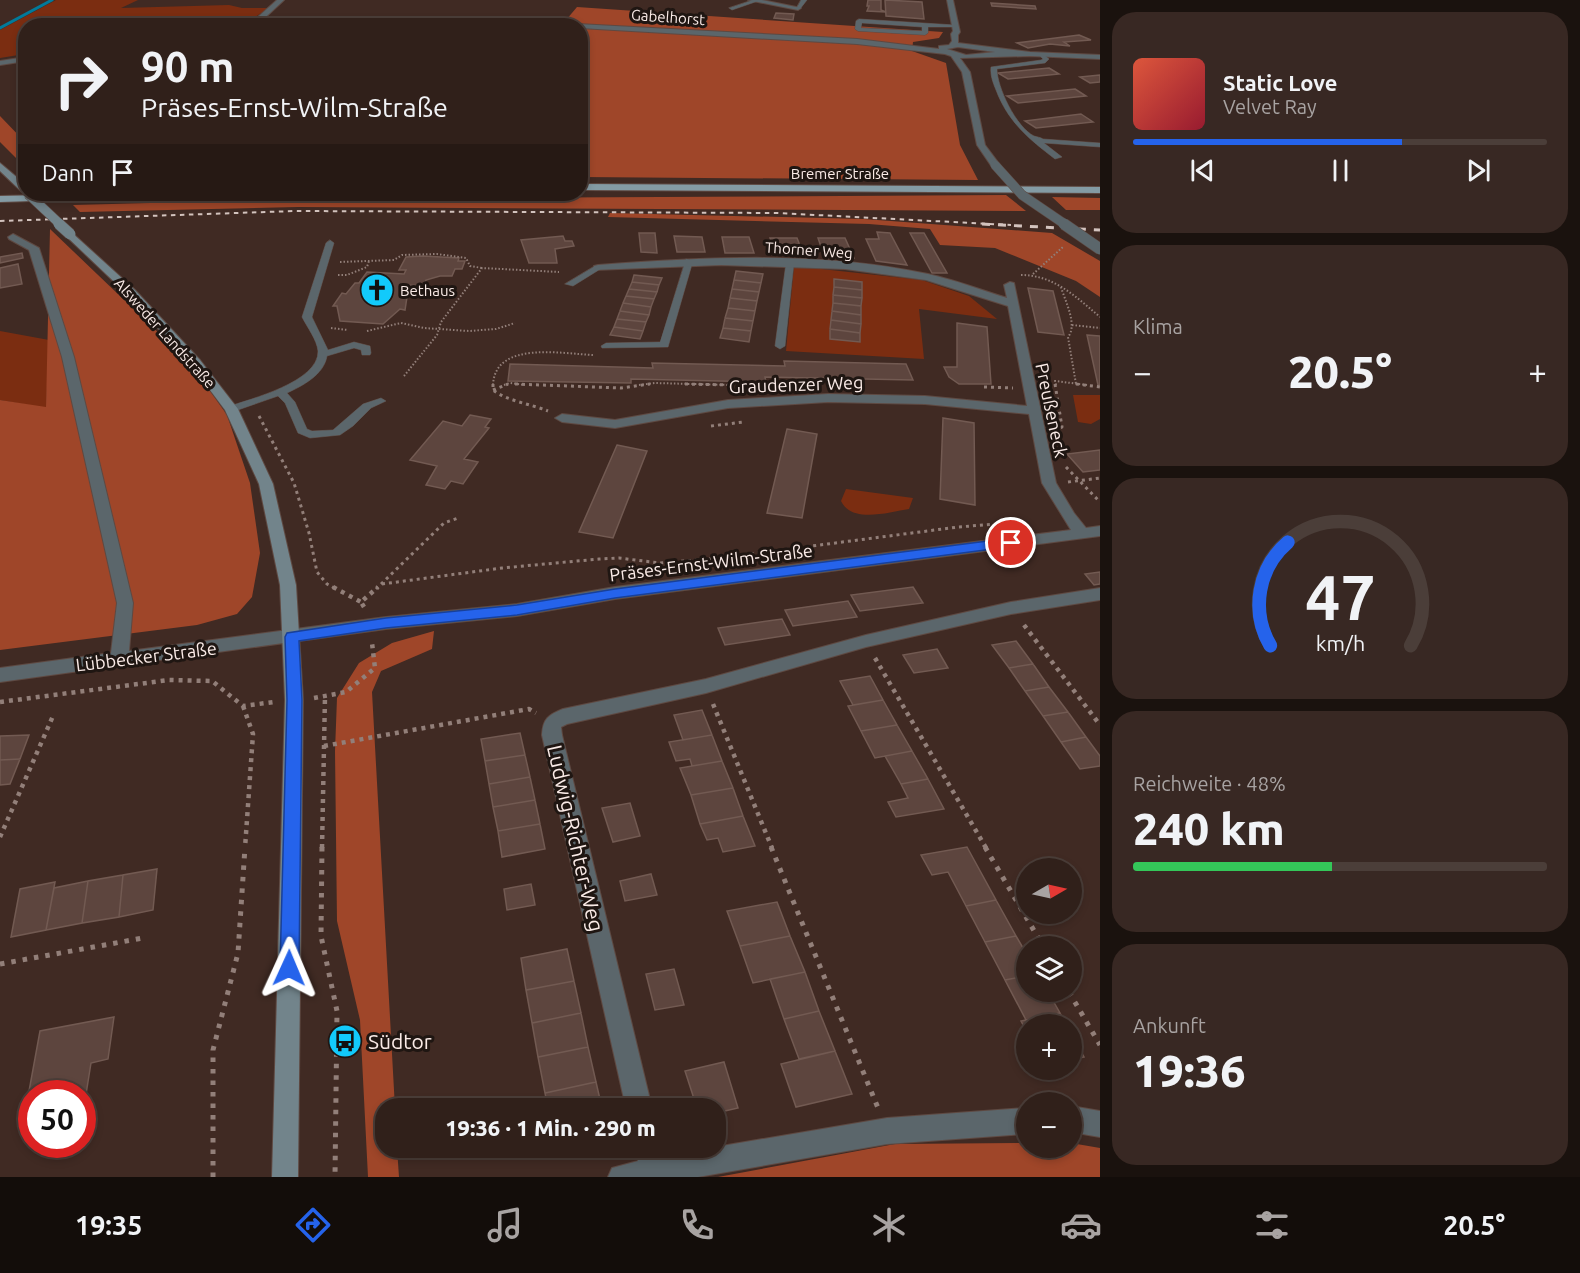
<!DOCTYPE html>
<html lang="de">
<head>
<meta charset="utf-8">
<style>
	body { margin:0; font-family:Ubuntu,sans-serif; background:#382823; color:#f1f3f6; height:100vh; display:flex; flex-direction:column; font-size:22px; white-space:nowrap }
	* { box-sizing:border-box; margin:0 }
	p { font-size:20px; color:#a8a3a2 }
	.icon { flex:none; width:33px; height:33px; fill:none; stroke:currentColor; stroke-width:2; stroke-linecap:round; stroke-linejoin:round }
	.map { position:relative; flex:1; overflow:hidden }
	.sheet { display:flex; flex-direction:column; gap:12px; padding:12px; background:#1a120e; width:480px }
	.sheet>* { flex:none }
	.top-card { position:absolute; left:18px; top:18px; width:570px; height:183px; border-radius:24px; box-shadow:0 3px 9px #0003,0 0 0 2px #4b3e39; background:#30201a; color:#f1f3f6; overflow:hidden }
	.needle { width:39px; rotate:81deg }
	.buttons { position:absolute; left:1016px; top:858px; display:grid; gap:12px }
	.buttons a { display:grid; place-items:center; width:66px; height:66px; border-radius:50%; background:#30201a; box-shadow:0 3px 9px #0003,0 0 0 2px #4b3e39; font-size:30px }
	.speed { position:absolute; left:18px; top:1080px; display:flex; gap:12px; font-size:30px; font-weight:700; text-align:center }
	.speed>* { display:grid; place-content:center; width:78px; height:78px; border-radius:50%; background:#30201a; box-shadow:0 3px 9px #0003,0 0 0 2px #4b3e39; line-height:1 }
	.speed .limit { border:9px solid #d22; background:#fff; color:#111 }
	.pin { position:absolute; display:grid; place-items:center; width:51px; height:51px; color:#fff; margin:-26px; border:3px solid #fff; border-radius:50%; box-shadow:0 2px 6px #0007 }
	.me { position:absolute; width:66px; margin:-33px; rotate:1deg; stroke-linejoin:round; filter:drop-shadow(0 0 4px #0008) }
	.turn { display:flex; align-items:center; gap:21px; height:126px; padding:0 24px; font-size:27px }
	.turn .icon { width:78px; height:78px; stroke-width:2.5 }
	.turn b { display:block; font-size:42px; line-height:51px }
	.then { display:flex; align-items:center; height:57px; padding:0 24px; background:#0003; gap:12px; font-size:22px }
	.big { font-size:45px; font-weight:800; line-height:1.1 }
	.sheet .widget { flex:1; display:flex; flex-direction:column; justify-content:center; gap:9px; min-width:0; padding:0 21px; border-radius:24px; background:#382823 }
	.sheet .dial { align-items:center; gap:0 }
	.dial svg { height:156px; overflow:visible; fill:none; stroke:#4b3e39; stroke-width:7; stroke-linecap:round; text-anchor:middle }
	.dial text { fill:#f1f3f6; stroke:none }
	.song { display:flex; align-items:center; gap:18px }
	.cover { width:72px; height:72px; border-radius:9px; background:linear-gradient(135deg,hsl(10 70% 55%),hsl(350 70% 35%)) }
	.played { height:6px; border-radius:3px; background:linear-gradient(90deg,#2563eb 65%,#4b3e39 65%) }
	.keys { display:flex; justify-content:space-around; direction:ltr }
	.heat { display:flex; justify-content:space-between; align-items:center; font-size:33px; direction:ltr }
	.charge { height:9px; border-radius:4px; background:linear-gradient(90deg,#34c759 48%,#4b3e39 0) }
	.trip { position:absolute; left:375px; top:1098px; width:351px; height:60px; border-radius:24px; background:#30201a; box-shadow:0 3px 9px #0003,0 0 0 2px #4b3e39; font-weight:800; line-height:60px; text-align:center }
	.dock { display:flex; height:96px; justify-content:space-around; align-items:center; background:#130d0a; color:#a8a3a2 }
	.dock .icon { width:42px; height:42px }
	.dock .selected { color:#2563eb }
	.dock b { font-size:27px; color:#f1f3f6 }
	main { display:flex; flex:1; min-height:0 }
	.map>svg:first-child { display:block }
</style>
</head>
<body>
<main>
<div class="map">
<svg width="1100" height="1177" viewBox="0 0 1100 1177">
	<rect width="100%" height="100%" fill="#402a23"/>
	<path fill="#7b2d11" d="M56 0H138L121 8 229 5 242 8H269L243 25 26 26 25 54 0 58V30Z
		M794 266 922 280 969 296 997 319 919 309 924 359 786 351Z
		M0 331 49 340 46 408 0 400Z
		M1073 395H1100V419L1091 424 1078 422Z
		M846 489 913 498 909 509C889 512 852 524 841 501Z"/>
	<path fill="#9f4629" d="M577 7 943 32 939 38 913 42 912 51 946 63 960 145 978 180 581 177 580 26H561Z
		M0 116 25 142V167L0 142Z
		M1006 195 1026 211 298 207 80 212 73 205 303 199Z
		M1052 197 1100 198V210H1066Z
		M610 213 864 219 1052 233 1100 261V297L1076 281 995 248 940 245 930 229 869 224 608 217Z
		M50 229 191 364 227 415 250 483 260 553 252 597 237 614 197 625 0 650V400L46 407Z
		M434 631 432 649 381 671 372 692 395 1108H386V1148H397L399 1177H368L360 1020 337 921 335 751 337 698 359 663 392 643Z
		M1026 1143V1148H1071V1143L1100 1148V1177H718L895 1144Z"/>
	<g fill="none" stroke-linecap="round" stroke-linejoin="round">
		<path stroke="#017a9a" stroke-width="3" d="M0 28 52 0"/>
	</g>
	<path fill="#5d453e" stroke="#725a52" stroke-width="1.5" d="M868 0H881V10L886 12 867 11 869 6H867Z
		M885 0 922 2 924 19 886 16Z
		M991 3 1035 6 1036 9 992 6Z
		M776 13 794 14 793 20 774 18Z
		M1079 35 1091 40 1064 42 1070 46 1050 44 1028 48 1017 43Z
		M1049 68 1059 74 1008 79 998 73Z
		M1100 75V82L1090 83 1080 77Z
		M1075 89 1086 96 1018 103 1007 96Z
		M1081 114 1093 122 1036 128 1025 121Z
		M877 232 890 233 907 265 876 261 866 239H879Z
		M639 233H655L657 253 641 252Z
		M910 233H924L947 273H932Z
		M563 236 565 241H572L574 246 555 249 557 263H529L521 240Z
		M674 236 702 237 705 252H677Z
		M722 237H749L754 253H725Z
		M770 238H797L803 253H775Z
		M818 238H845L854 258H825Z
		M22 253 23 258 0 263V257Z
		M423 256 459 258 458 261H465L462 269H455L452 276H440L426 280 424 286 406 285 403 297H407L405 310 400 309 383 324 340 321 337 306H333L342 293 346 294 355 283H359L367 272 404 274 406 270H399L406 257Z
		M18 264 22 284 0 288V268Z
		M736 271 763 274 761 283 734 280Z
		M634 275 662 278 659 285 632 282Z
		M834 279 862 282V290L834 287Z
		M734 280 761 283 759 292 732 289Z
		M632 282 659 285 657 292 629 289Z
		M834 287 862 290V298L833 295Z
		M1028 288 1053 291 1064 335 1038 332Z
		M629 289 657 292 654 299 626 296Z
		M732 289 759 292 757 301 730 298Z
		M833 295 862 298 861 306 833 303Z
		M626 296 654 299 651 307 623 303Z
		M730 298 757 301 755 311 728 308Z
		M623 303 651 307 649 315 620 311Z
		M833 303 861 306V315L832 311Z
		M728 308 755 311 753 321 725 318Z
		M620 311 649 315 646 322 617 319Z
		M832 311 861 315V324L831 320Z
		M725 318 753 321 751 331 723 328Z
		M617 319 646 322 643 331 614 327Z
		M831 320 861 324 860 333 830 329Z
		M957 323 987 327 991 384H959L949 377 944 367H957Z
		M614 327 643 331 640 339 610 335Z
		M723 328 751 331 749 342 720 338Z
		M830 329 860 333V342L830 339Z
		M1087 335 1100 336V385H1098Z
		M784 361 906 364 913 380 765 377 766 382 631 379V383L508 381 510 364 653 368 652 363 785 366Z
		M470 415 491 419 485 427 489 428 464 459 478 462 463 484 451 481 445 489 426 485 437 466 410 460 443 421 462 426Z
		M943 418 974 423 975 505 940 499Z
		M787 429 817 434 802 518 767 513Z
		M617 445 647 451 613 538 579 532Z
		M1100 450V470L1083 472 1067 454Z
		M1100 572V584L1094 585 1085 574Z
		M913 587 923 603 860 611 851 595Z
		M848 601 857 617 793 626 785 610Z
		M782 619 790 635 725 645 718 628Z
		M1016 641 1033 664 1009 668 992 645Z
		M937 649 948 668 914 673 903 655Z
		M1033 664 1049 687 1025 691 1009 668Z
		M870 676 883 700 853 705 840 681Z
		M1049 687 1068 712 1043 716 1025 691Z
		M883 700 897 725 861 731 848 706Z
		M702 710 712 735 683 740 674 715Z
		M1068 712 1086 737 1061 742 1043 716Z
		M897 725 912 751 875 758 861 731Z
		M520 733 525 755 485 761 481 739Z
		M29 735 20 759 0 760V736Z
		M712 735 722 761 692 766 690 759 676 761 669 742Z
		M1086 737 1100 756V766L1080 769 1061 742Z
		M912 751 928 779 901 784 885 756Z
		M525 755 530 777 489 784 485 761Z
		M20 759 10 784 0 785V760Z
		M722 761 733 788 691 795 680 768Z
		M530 777 535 800 493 807 489 784Z
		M928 779 944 809 896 817 888 802 908 798 901 784Z
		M733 788 743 816 700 824 691 795Z
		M535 800 540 824 498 831 493 807Z
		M630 803 640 836 613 842 602 808Z
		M743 816 755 846 723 852 718 838 707 840 700 824Z
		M540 824 545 849 502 857 498 831Z
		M967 847 996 900 966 906 948 872 932 875 921 855Z
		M157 869 153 910 119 917 123 875Z
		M651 874 657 895 625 901 620 881Z
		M123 875 119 917 82 923 88 881Z
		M88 881 82 923 46 930 54 888Z
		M55 882 46 930 11 937 20 889Z
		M531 884 535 905 507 910 504 889Z
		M996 900 1016 936 985 942 966 906Z
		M777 902 790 936 740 946 727 911Z
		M790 936 805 972 753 983 740 946Z
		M1016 936 1026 953V976L1005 980 985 942Z
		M567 949 574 981 526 990 521 958Z
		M674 969 684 1005 655 1010 646 974Z
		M805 972 819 1011 784 1019 770 979Z
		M1026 976V992H1048L1060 1013 1026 1020 1005 980Z
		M574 981 581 1013 532 1023 526 990Z
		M819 1011 835 1051 799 1059 784 1019Z
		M581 1013 588 1047 538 1057 532 1023Z
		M1060 1013 1066 1024H1026V1030L1021 1021Z
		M114 1017 108 1059 91 1063 83 1113 82 1094H32V1122L23 1124 40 1031Z
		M1071 1033 1084 1057 1071 1060Z
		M588 1047 596 1082 545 1093 538 1057Z
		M835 1051 852 1094 796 1107 781 1064Z
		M724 1062 738 1108 716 1113V1108H697L685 1071Z
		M596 1082 602 1108H548L545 1093Z"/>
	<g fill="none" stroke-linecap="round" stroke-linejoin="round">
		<defs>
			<path id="service" d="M753 0 758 1 732 10 729 8Z
				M801 0H807L800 9H796Z
				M859 19 955 25 958 27H928V33L925 35 858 31 855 29 856 21ZM862 23 922 27V31L861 28Z
				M1042 53 1049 59 1045 63 997 69C997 87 1016 127 1034 136 1037 137 1040 137 1043 139L1100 143V147L1044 143 1062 157 1055 159C1029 139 1008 122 996 90 993 83 990 75 991 67L1041 60 1043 59 1039 55Z
				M330 240 334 243 312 317 328 350 354 342 370 346 371 353 370 355H362L361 350 354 348 327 356C324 375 302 386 287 393L295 402 307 429 312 431 333 430 363 404 381 398 386 401 371 408 353 426 340 435 310 438 298 433 285 403 278 396 235 411H227V407C250 399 319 382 318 351 317 340 307 327 302 317L326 243Z
				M686 259 693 261 668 347 602 348 601 346 606 343 660 342Z
				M790 260 794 263 785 346 780 349 775 346 786 263Z
				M595 266 602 268 573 286 565 284Z"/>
			<path id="minor" d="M277 0H284L256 26H248Z
				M748 0H762L801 8 798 10Z
				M947 0H953L960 32 958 35V43L1030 52 1100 55V59L1030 56 960 58 970 72 985 145 1000 165 998 167H992L977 145 962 72 951 56 945 54 857 44 580 28V26L449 23 289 26 397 19 501 20 857 39 939 49V46L949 45 952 41 951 34 953 31ZM958 47 995 52 966 55 947 49Z
				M26 57V61L0 65V61Z
				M13 234 39 248 74 357 133 603 129 651 386 617 517 604 615 587 1071 530 1042 483 1029 414 925 404 828 402 728 408 615 428 562 422 555 418 562 414 615 420 728 400 828 394 925 396 1027 406 1008 306 926 280 845 269 721 265 594 270V266L598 265C707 257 820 251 928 274 955 280 981 290 1007 298L1004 285 1010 282 1014 283 1056 483 1074 513 1086 528 1100 526V536L615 599 517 616 386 629 0 682V668L111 653 117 603 62 357 29 250 9 239 8 237Z
				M1100 588V600L1011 614 866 647 706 693 567 724 561 727 562 735 652 1108H626L542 735C543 719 548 715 563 709L706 679 866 635 1011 602Z
				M1071 1106 1100 1111V1137L1071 1132Z
				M1026 1108V1134L887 1144 698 1177H608L612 1168 638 1161 635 1148H661L663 1156 887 1118Z"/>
			<path id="secondary" d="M0 163 26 185V194H28L23 193 0 171Z
				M70 231 135 290 200 360 238 409 273 484 296 585 303 700 298 1177H272L285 700 280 585 259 484 225 410 192 366 127 294 66 236V232Z"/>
			<path id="primary" d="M580 184 1100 187V193L580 190Z
				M85 194H170L165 197 0 202V196Z"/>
		</defs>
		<use href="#service" stroke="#5e4942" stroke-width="1"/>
		<use href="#minor" stroke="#5e4942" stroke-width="2"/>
		<use href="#secondary" stroke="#5e4942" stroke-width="2"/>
		<use href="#primary" stroke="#5e4942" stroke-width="2"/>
		<path stroke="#927f79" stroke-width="2" stroke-dasharray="1.5 2" stroke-linecap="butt" d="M340 262 394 260 402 255 437 254 466 258 470 266 482 268
			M1033 274 1064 246
			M338 275H347L367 267 369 261
			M1021 275C1054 275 1076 297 1100 317
			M1061 287C1065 301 1078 325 1068 337L1076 384
			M1072 325 1100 328
			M331 328 348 330
			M367 331 401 323 424 328 469 331 496 329 515 323
			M404 376 437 335 441 322 482 268 559 272
			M493 385C495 340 563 354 594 355
			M504 385 510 383 524 385
			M639 385 655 383 730 385
			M1056 385 1055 381 1087 385"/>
		<path stroke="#927f79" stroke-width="3" stroke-dasharray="3 4" stroke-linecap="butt" d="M493 384V390C507 401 531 404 548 411
			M515 384 621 388 650 384
			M685 384 730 385
			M1055 384 1062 427 1056 429
			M1076 384 1100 387
			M984 387 1013 388
			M493 390 508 384
			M259 416 294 483 309 533 317 572 327 584 336 589
			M711 426 743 422
			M1066 467 1100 502
			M1068 482 1100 478
			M382 584 502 568 599 559 619 558 660 563 720 558 958 527 1022 522
			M376 589 444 523 458 518"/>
		<path stroke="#927f79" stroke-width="4.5" stroke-dasharray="4 5" stroke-linecap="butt" d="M333 587 361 602
			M364 607 361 602 378 587
			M1024 625 1100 725
			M875 658 986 848
			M314 698 346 692 375 668 372 643
			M0 702 169 680 212 681 243 706 274 702
			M713 704 772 848
			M243 706 253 734 245 848
			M324 746 529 709 536 713
			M0 837 53 716
			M322 848 325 696"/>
		<path stroke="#927f79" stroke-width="5" stroke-dasharray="4.5 7" stroke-linecap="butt" d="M322 847 321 936 337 1011 335 1177
			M771 847 878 1108
			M985 847 1043 946
			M0 964 143 938
			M1069 992 1100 1045
			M213 1177V1050L238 953 245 847"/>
		<use href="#service" fill="#5b666b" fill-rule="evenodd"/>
		<use href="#minor" fill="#5b666b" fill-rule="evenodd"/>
		<use href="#secondary" fill="#72848b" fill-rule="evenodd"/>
		<use href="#primary" fill="#849ba4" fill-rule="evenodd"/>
		<path stroke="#d3c3be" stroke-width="2" stroke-dasharray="4.5 4.5" stroke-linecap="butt" d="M0 221 295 211 777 213 1011 225"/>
		<path stroke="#d3c3be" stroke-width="3" stroke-dasharray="8 8" stroke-linecap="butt" d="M982 224 1100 230"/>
		<defs>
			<path id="minor-bridge-far1" d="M995 165 1022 195 1066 225"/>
			<path id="minor-bridge" d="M1064 224 1100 249"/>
			<path id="secondary-bridge-far1" d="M28 194 61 225"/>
			<path id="secondary-bridge" d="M59 224 70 234"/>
		</defs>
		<use href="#minor-bridge-far1" stroke="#5e4942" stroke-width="10" stroke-linecap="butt"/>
		<use href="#minor-bridge" stroke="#5e4942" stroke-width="12" stroke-linecap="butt"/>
		<use href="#secondary-bridge-far1" stroke="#5e4942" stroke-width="10" stroke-linecap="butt"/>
		<use href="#secondary-bridge" stroke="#5e4942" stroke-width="12" stroke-linecap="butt"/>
		<use href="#minor-bridge-far1" stroke="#5b666b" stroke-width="9"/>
		<use href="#minor-bridge" stroke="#5b666b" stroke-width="11"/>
		<use href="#secondary-bridge-far1" stroke="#72848b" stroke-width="9"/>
		<use href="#secondary-bridge" stroke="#72848b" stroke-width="11"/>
	</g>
	<path fill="#2563eb" stroke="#184099" stroke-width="1.5" d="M1011 538 1016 539 1018 543 1016 546 615 598 517 615 386 628 299 641 302 700 299 968 296 974 289 977 283 974 280 968 287 700 285 637 287 633 386 618 517 605 615 589Z"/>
	<defs>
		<symbol id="church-disc" viewBox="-11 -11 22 22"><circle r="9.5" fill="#12cafb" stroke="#1f1612"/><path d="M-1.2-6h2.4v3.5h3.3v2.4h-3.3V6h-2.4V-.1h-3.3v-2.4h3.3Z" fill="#111"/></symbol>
		<symbol id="bus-disc" viewBox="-11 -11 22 22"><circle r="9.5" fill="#12cafb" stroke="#1f1612"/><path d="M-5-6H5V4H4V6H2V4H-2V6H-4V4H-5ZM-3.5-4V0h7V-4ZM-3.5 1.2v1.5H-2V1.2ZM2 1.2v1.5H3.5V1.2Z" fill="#111"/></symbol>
	</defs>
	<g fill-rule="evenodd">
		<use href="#church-disc" x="358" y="271" width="38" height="38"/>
		<use href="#bus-disc" x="326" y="1022" width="38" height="38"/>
	</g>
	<g text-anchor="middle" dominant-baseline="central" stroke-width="6" stroke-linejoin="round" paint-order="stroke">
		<g font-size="15" fill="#faebe7" stroke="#1f1612">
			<text transform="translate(668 17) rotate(4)">Gabelhorst</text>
			<text x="840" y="173">Bremer Straße</text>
			<text transform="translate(809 250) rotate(4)">Thorner Weg</text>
			<text transform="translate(165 333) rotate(48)">Alsweder Landstraße</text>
		</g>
		<g font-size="15" fill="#faebe7" stroke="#1f1612" text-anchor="start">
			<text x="400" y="290">Bethaus</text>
		</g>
		<g font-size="18" fill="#faebe7" stroke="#1f1612">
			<text transform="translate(796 384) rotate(-2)">Graudenzer Weg</text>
			<text transform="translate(1052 410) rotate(78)">Preußeneck</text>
			<text transform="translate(711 562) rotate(-7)">Präses-Ernst-Wilm-Straße</text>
			<text transform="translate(146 656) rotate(-7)">Lübbecker Straße</text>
		</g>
		<g font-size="21" fill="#faebe7" stroke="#1f1612">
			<text transform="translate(576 838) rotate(77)">Ludwig-Richter-Weg</text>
		</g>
		<g font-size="21" fill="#faebe7" stroke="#1f1612" text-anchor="start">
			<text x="368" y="1041">Südtor</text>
		</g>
	</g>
</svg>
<div class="buttons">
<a><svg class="needle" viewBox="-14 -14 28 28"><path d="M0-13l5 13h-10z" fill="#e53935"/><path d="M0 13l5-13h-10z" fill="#a8a3a2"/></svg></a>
<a><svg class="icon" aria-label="layers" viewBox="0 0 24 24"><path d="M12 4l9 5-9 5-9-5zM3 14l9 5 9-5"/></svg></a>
<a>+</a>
<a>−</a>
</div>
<div class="speed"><div class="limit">50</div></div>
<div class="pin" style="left:1011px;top:543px;background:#d93025"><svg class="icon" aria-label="arrive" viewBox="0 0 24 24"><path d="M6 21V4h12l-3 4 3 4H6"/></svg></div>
<svg class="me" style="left:289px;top:968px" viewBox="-20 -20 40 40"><path d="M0-17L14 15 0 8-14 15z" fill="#2563eb" stroke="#fff" stroke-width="4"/></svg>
<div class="trip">19:36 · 1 Min. · 290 m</div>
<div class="top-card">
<div class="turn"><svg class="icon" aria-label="right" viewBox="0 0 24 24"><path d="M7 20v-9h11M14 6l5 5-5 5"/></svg><div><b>90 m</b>Präses-Ernst-Wilm-Straße</div></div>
<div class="then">Dann<svg class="icon" aria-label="arrive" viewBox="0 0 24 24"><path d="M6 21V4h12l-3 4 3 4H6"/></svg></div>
</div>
</div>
<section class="sheet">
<div class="widget">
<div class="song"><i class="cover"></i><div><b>Static Love</b><p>Velvet Ray</p></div></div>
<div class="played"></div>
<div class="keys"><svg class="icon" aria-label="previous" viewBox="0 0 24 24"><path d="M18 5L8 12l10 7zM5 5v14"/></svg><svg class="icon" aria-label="pause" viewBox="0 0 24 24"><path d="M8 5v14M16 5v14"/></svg><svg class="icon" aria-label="next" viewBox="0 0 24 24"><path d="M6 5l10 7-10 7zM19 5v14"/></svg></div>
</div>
<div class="widget"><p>Klima</p>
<div class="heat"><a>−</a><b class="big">20.5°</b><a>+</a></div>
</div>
<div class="widget dial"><svg viewBox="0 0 100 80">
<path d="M14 69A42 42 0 1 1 86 69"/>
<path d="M14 69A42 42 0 0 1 23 16" stroke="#2563eb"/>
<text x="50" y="56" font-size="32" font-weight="700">47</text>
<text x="50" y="72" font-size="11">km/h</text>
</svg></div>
<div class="widget"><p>Reichweite · 48%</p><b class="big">240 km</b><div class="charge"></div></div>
<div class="widget"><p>Ankunft</p><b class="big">19:36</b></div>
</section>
</main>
<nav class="dock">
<b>19:35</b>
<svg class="icon selected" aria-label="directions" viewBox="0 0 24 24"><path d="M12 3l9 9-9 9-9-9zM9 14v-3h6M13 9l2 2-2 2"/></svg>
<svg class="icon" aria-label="music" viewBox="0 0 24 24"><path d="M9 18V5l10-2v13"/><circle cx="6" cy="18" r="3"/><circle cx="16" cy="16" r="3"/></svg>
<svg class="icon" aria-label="phone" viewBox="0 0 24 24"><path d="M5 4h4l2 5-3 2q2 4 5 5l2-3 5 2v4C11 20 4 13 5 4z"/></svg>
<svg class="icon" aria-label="climate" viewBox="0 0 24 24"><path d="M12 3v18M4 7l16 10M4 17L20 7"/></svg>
<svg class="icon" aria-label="car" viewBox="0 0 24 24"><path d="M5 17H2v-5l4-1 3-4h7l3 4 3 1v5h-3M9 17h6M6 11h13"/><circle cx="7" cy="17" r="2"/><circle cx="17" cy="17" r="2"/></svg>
<svg class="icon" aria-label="filters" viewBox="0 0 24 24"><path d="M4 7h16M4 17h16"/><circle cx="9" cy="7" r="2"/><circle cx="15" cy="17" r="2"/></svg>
<b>20.5°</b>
</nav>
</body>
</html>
